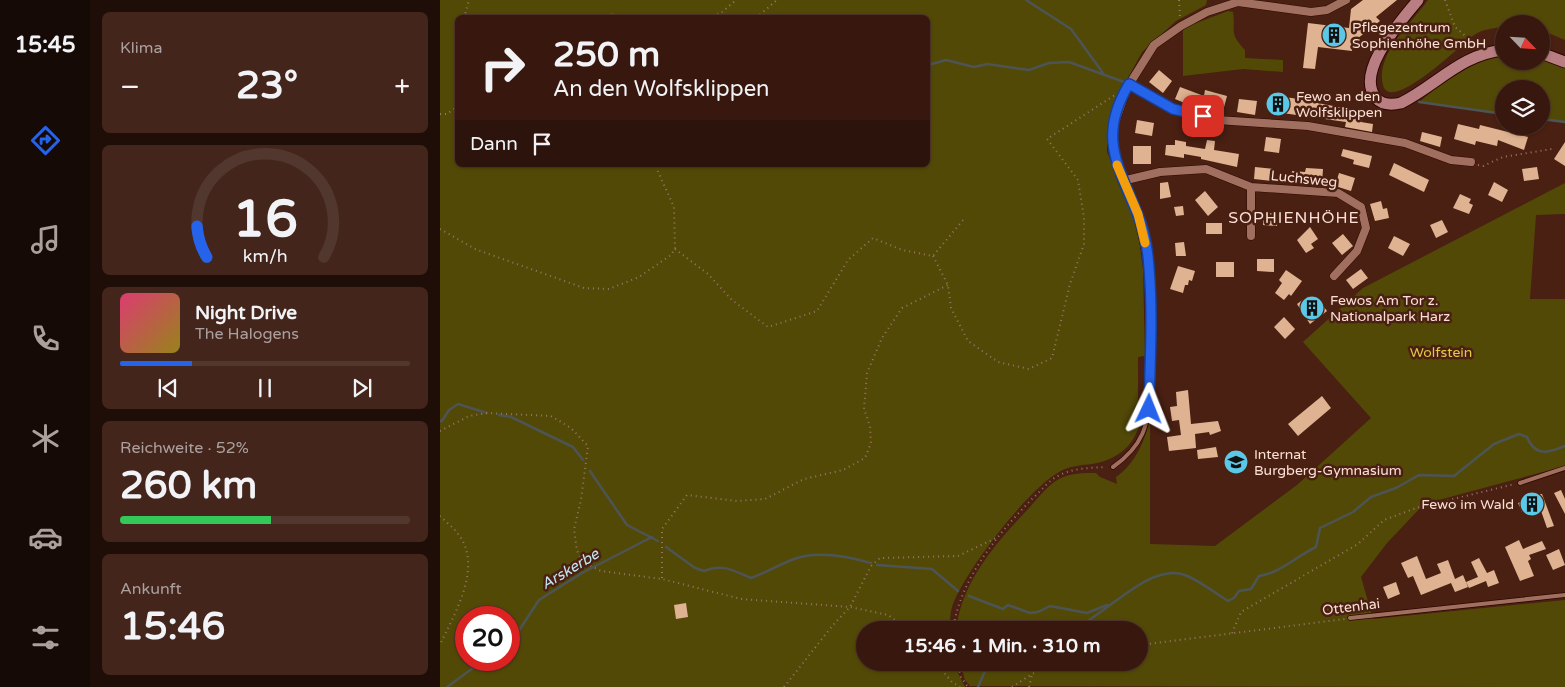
<!DOCTYPE html>
<html lang="de">
<head>
<meta charset="utf-8">
<style>
	body { margin:0; font-family:"Varela Round",sans-serif; background:#43251c; color:#f1f3f6; height:100vh; display:flex; flex-direction:column; font-size:19px; white-space:nowrap }
	* { box-sizing:border-box; margin:0 }
	p { font-size:16px; color:#aba09e }
	.icon { flex:none; width:28px; height:28px; fill:none; stroke:currentColor; stroke-width:2; stroke-linecap:round; stroke-linejoin:round }
	.map { position:relative; flex:1; overflow:hidden }
	.side { display:flex; flex-direction:column; gap:12px; padding:12px; background:#1f0d08; width:350px }
	.side>* { flex:none }
	.top-card { position:absolute; left:15px; top:15px; width:475px; height:152px; border-radius:8px; box-shadow:0 1px 4px #0004,0 0 0 1px #52372e; background:#38180e; color:#f1f3f6; overflow:hidden }
	.needle { width:32px; rotate:115deg }
	.buttons { position:absolute; left:1055px; top:15px; display:grid; gap:10px }
	.buttons a { display:grid; place-items:center; width:55px; height:55px; border-radius:50%; background:#38180e; box-shadow:0 1px 4px #0004,0 0 0 1px #52372e; font-size:25px }
	.speed { position:absolute; left:15px; top:606px; display:flex; gap:10px; font-size:25px; font-weight:700; text-align:center }
	.speed>* { display:grid; place-content:center; width:65px; height:65px; border-radius:50%; background:#38180e; box-shadow:0 1px 4px #0004,0 0 0 1px #52372e; line-height:1 }
	.speed .limit { border:8px solid #d22; background:#fff; color:#111 }
	.pin { position:absolute; display:grid; place-items:center; width:42px; height:42px; color:#fff; margin:-21px; border-radius:10px; box-shadow:0 2px 8px #0006 }
	.me { position:absolute; width:55px; margin:-28px; rotate:2deg; stroke-linejoin:round; filter:drop-shadow(0 0 4px #0008) }
	.turn { display:flex; align-items:center; gap:18px; height:105px; padding:0 15px; font-size:22px }
	.turn .icon { width:65px; height:65px; stroke-width:2.5 }
	.turn b { display:block; font-size:35px; line-height:42px }
	.then { display:flex; align-items:center; height:48px; padding:0 15px; background:#0003; gap:10px; font-size:19px }
	.big { font-size:38px; font-weight:700; line-height:1.1 }
	.side .card { flex:1; display:flex; flex-direction:column; justify-content:center; gap:8px; min-width:0; padding:0 18px; border-radius:8px; background:#43251c }
	.side .dial { align-items:center; gap:0 }
	.dial svg { height:130px; overflow:visible; fill:none; stroke:#52372e; stroke-width:7; stroke-linecap:round; text-anchor:middle }
	.dial text { fill:#f1f3f6; stroke:none }
	.song { display:flex; align-items:center; gap:15px }
	.cover { width:60px; height:60px; border-radius:8px; background:linear-gradient(135deg,hsl(340 70% 55%),hsl(50 70% 35%)) }
	.played { height:5px; border-radius:2px; background:linear-gradient(90deg,#2563eb 25%,#52372e 25%) }
	.keys { display:flex; justify-content:space-around; direction:ltr }
	.heat { display:flex; justify-content:space-between; align-items:center; font-size:28px; direction:ltr }
	.charge { height:8px; border-radius:4px; background:linear-gradient(90deg,#34c759 52%,#52372e 0) }
	.trip { position:absolute; left:416px; top:621px; width:292px; height:50px; border-radius:25px; background:#38180e; box-shadow:0 1px 4px #0004,0 0 0 1px #52372e; font-weight:700; line-height:50px; text-align:center }
	main { display:flex; flex:1; min-height:0 }
	.tab-bar { display:flex; flex-direction:column; width:90px; justify-content:space-around; align-items:center; background:#160a06; color:#aba09e }
	.tab-bar .icon { width:35px; height:35px }
	.tab-bar .selected { color:#2563eb }
	.tab-bar b { font-size:22px; color:#f1f3f6 }
	.map>svg:first-child { display:block }
</style>
</head>
<body>
<main>
<nav class="tab-bar">
<b>15:45</b>
<svg class="icon selected" aria-label="directions" viewBox="0 0 24 24"><path d="M12 3l9 9-9 9-9-9zM9 14v-3h6M13 9l2 2-2 2"/></svg>
<svg class="icon" aria-label="music" viewBox="0 0 24 24"><path d="M9 18V5l10-2v13"/><circle cx="6" cy="18" r="3"/><circle cx="16" cy="16" r="3"/></svg>
<svg class="icon" aria-label="phone" viewBox="0 0 24 24"><path d="M5 4h4l2 5-3 2q2 4 5 5l2-3 5 2v4C11 20 4 13 5 4z"/></svg>
<svg class="icon" aria-label="climate" viewBox="0 0 24 24"><path d="M12 3v18M4 7l16 10M4 17L20 7"/></svg>
<svg class="icon" aria-label="car" viewBox="0 0 24 24"><path d="M5 17H2v-5l4-1 3-4h7l3 4 3 1v5h-3M9 17h6M6 11h13"/><circle cx="7" cy="17" r="2"/><circle cx="17" cy="17" r="2"/></svg>
<svg class="icon" aria-label="filters" viewBox="0 0 24 24"><path d="M4 7h16M4 17h16"/><circle cx="9" cy="7" r="2"/><circle cx="15" cy="17" r="2"/></svg>
</nav>
<section class="side">
<div class="card"><p>Klima</p>
<div class="heat"><a>−</a><b class="big">23°</b><a>+</a></div>
</div>
<div class="card dial"><svg viewBox="0 0 100 80">
<path d="M14 69A42 42 0 1 1 86 69"/>
<path d="M14 69A42 42 0 0 1 8 50" stroke="#2563eb"/>
<text x="50" y="56" font-size="32" font-weight="700">16</text>
<text x="50" y="72" font-size="11">km/h</text>
</svg></div>
<div class="card">
<div class="song"><i class="cover"></i><div><b>Night Drive</b><p>The Halogens</p></div></div>
<div class="played"></div>
<div class="keys"><svg class="icon" aria-label="previous" viewBox="0 0 24 24"><path d="M18 5L8 12l10 7zM5 5v14"/></svg><svg class="icon" aria-label="pause" viewBox="0 0 24 24"><path d="M8 5v14M16 5v14"/></svg><svg class="icon" aria-label="next" viewBox="0 0 24 24"><path d="M6 5l10 7-10 7zM19 5v14"/></svg></div>
</div>
<div class="card"><p>Reichweite · 52%</p><b class="big">260 km</b><div class="charge"></div></div>
<div class="card"><p>Ankunft</p><b class="big">15:46</b></div>
</section>
<div class="map">
<svg width="1125" height="687" viewBox="0 0 1125 687">
	<rect width="100%" height="100%" fill="#4a2012"/>
	<path fill="#534907" fill-rule="evenodd" d="M0 0H767L766 5 736 21 702 52 676 100 667 132V152L689 205 699 239 703 270 705 356 698 357V408H704C698 439 686 458 652 464 642 465 629 466 619 472 588 489 523 573 512 607 510 614 510 623 509 630H425V662L513 663 525 687H0ZM18 18H488V165H18ZM26 618H69V660H26Z
		M988 0H1125V40L1101 30V24H1064V27C1054 28 1043 29 1034 35 1023 43 950 115 943 85 935 54 972 23 988 0Z
		M788 11 793 12C796 32 788 32 805 50V58L843 60V72L803 69 743 76V28Z
		M1059 55 1064 56V61C1084 61 1109 55 1125 68V122L1101 119V89H1064V114L979 102 1026 64Z
		M1125 183V214L1096 215 1090 299H1125V466L984 504 947 543 921 577 933 619 1125 600V687L530 686 525 680 520 663 700 662V630H516C522 581 556 543 589 508 598 498 607 486 619 479 630 473 644 473 656 473L660 477 677 484 676 477C695 464 705 441 710 419V544L775 546 857 485 931 418 863 342 923 288Z"/>
	<g fill="none" stroke-linecap="round" stroke-linejoin="round">
		<path stroke="#4d5455" stroke-width="2.5" d="M586 0 631 29 663 73
			M172 14 176 18
			M488 65 506 60 534 67 547 64 589 70 609 63 629 62 684 82
			M979 102 1064 114
			M1101 119 1125 122
			M59 415 71 417 133 447 143 460
			M0 421H2L9 410 18 404 47 413
			M150 471 187 525 218 541
			M226 547 255 568 264 571C283 563 294 571 311 578 326 573 340 564 354 559 378 550 407 556 431 563
			M437 565 492 569 518 591
			M529 596 563 609 568 605 590 613 598 612 610 606 647 613 667 605
			M630 630C663 619 709 561 745 575 760 581 774 592 788 601L794 598 799 591 811 589 819 576C840 573 857 556 876 547L880 528 913 512 931 497 956 488 979 475 1014 476 1054 444 1079 434 1087 437C1095 457 1109 453 1125 446
			M69 642 74 638 99 600 142 573 212 537
			M7 687 44 660
			M538 687 549 662"/>
	</g>
	<path fill="#dfb391" d="M923 0H957L936 17 940 21 913 42 912 51 878 47 875 69 863 68 868 23 909 28 911 9Z
		M719 70 732 81 723 93 709 82Z
		M740 87 764 96 765 90 787 96 783 111 754 103 752 106 735 99Z
		M830 96 852 98 919 111 918 118H922L921 122 933 124 932 132 905 127 906 122 829 111Z
		M799 99 817 101 815 115 797 112Z
		M697 120 714 123 712 136 695 133Z
		M1018 124 1039 129 1040 125 1088 137 1084 150 1058 140 1057 146 1036 141 1035 145 1014 139Z
		M982 132 1002 137 1000 147 980 141Z
		M826 137 841 139 839 153 824 151Z
		M735 140 746 142V146L765 149 767 140 775 141 774 150 799 154 797 167 761 159V157L744 154V158L725 155 726 145H735Z
		M1125 142V166L1114 159Z
		M693 146H711V164H693Z
		M903 149 932 156 929 168 913 164 914 160 901 156Z
		M954 163 989 180 984 192 949 175Z
		M815 167 834 169 832 181 814 179Z
		M1097 167 1099 179 1084 181 1082 169Z
		M866 168 883 169 882 183 851 178 852 171 865 172Z
		M899 173 915 178 911 191 895 186Z
		M728 182 731 197 720 199V183Z
		M1054 182 1068 190 1062 202 1048 195Z
		M765 191 778 207 768 216 755 200Z
		M1020 194 1031 199 1029 203 1033 205 1029 214 1013 208Z
		M941 201 943 209 947 208 949 218 935 221 930 204Z
		M743 206 744 215 736 216 734 207Z
		M824 213H838L837 226 823 225Z
		M1002 220 1008 232 996 238 990 225Z
		M766 223H782V234H766Z
		M870 227 878 239 871 244 874 248 866 253 857 240Z
		M903 234 913 246 902 255 892 243Z
		M954 236 970 244 963 256 948 248Z
		M744 242 746 256H736L735 243Z
		M817 259H834V272L817 271Z
		M776 262H794V277H776Z
		M738 266 755 271 752 281 749 280 748 285H745L743 293 730 289Z
		M921 269 928 278 913 289 906 280Z
		M846 270 862 281 851 296 849 294 844 300 835 293 842 283 839 280Z
		M868 296 873 303 878 299 887 311 870 324 857 304Z
		M844 317 855 329 845 339 834 327Z
		M748 390 751 424 778 421 781 431 770 435 769 432 755 434 756 448 729 451 727 437 741 435 739 420 732 421 730 407 737 406 736 392Z
		M882 396 891 408 858 436 848 424Z
		M776 447 778 457 758 459 757 450Z
		M1121 490 1125 499V514L1114 493Z
		M1100 494H1102L1114 526 1107 528 1100 508 1087 513 1086 510 1082 512 1078 503Z
		M1079 540 1083 549 1102 541 1106 549 1089 555 1091 559 1088 561 1094 576 1080 581 1065 547Z
		M1119 549 1125 565 1113 570 1106 555Z
		M977 556 986 579 1001 573 997 564 1008 560 1015 579 1023 575 1028 587 1015 592 1011 583 981 595 973 576 968 578 961 563Z
		M1039 558 1047 573 1054 570 1059 583 1048 587 1046 581 1029 588 1026 582 1038 577 1031 562Z
		M956 582 960 594 948 599 943 587Z
		M246 603 248 617 236 619 234 605Z"/>
	<g fill="none" stroke-linecap="round" stroke-linejoin="round">
		<defs>
			<path id="service" d="M673 467C703 446 709 425 710 390
				M1080 483 1125 468
				M910 618 1125 595"/>
			<path id="minor" d="M689 84 733 109 777 120 868 126 965 143 1011 160 1031 162
				M682 181 720 172 766 169 811 187 898 193 921 207 926 228 917 251 894 276
				M811 236V187
				M710 390 709 267 698 214 682 181 672 149V131L687 88 714 45 741 26 767 12 798 2 871 12 887 10 906 0"/>
			<path id="secondary" d="M978 0C962 20 914 72 936 98 942 105 952 105 961 103 997 85 1021 54 1064 50
				M1101 53 1125 62"/>
		</defs>
		<use href="#service" stroke="#2e0700" stroke-width="5.5"/>
		<use href="#minor" stroke="#2e0700" stroke-width="9"/>
		<use href="#secondary" stroke="#2e0700" stroke-width="13"/>
		<path stroke="#997569" stroke-width="2" stroke-dasharray="1 4" stroke-linecap="butt" d="M739 0 740 18
			M1005 0 1015 27 1037 46
			M24 18 29 0
			M268 18 281 13 296 0
			M316 18 337 0
			M0 114H7L18 106
			M1038 165 1043 166 1063 157 1112 149
			M0 229 35 249 144 288 169 289 199 277 231 255 235 249 234 207 215 165
			M235 249 268 274 292 300 328 327 377 311 408 260 433 238 462 250 493 256 524 219
			M493 256 508 285 511 308 528 341 558 362 589 369 612 358 630 284 644 244V218L638 180 607 139 675 95
			M0 431 29 416 47 413 111 416 131 428 148 446 141 500 134 529 137 551 145 563 161 571 222 579 301 599 410 607 448 615 469 630
			M0 516C6 522 14 528 19 535 43 568 14 614 0 645
			M222 578V529L247 495 297 501 325 499 364 479 403 470 425 458 431 443 430 426 424 409 427 373 442 338 462 308 508 285
			M513 630C520 579 557 535 592 499 600 492 608 481 618 476 632 468 650 468 666 467
			M792 633 801 612 918 544 944 520 976 508 1075 484
			M700 645 905 619
			M495 662 512 682 520 687
			M517 662 521 677 528 687
			M344 687 393 625 410 607 431 566 440 558 518 556 556 538
			M572 687 592 674 618 662
			M589 687 592 675"/>
		<use href="#service" stroke="#a16f5f" stroke-width="4"/>
		<use href="#minor" stroke="#a16f5f" stroke-width="8"/>
		<use href="#secondary" stroke="#b87e82" stroke-width="11"/>
	</g>
	<g fill="none" stroke-linecap="round" stroke-linejoin="round">
		<defs>
			<path id="route" d="M709 409C710 362 713 315 709 268 708 251 704 229 697 213 677 163 658 136 689 84L733 109 763 116"/>
		</defs>
		<use href="#route" stroke="#184099" stroke-width="12"/>
		<use href="#route" stroke="#2563eb" stroke-width="9"/>
		<path stroke="#f59e0b" stroke-width="9" d="M677 165 698 214 705 243"/>
	</g>
	<defs>
		<symbol id="building-disc" viewBox="-11 -11 22 22"><circle r="9.5" fill="#5bc8e7" stroke="#4a2012"/><path d="M-4-6H4V6H1V3H-1V6H-4ZM-2.5-4.3h1.7v1.8h-1.7ZM.8-4.3h1.7v1.8H.8ZM-2.5-1h1.7V.8h-1.7ZM.8-1h1.7V.8H.8Z" fill="#111"/></symbol>
		<symbol id="school-disc" viewBox="-11 -11 22 22"><circle r="9.5" fill="#5bc8e7" stroke="#4a2012"/><path d="M0-5L7-2L0 1L-7-2ZM-4 1L0 2.5L4 1V4Q0 6-4 4Z" fill="#111"/></symbol>
	</defs>
	<g fill-rule="evenodd">
		<use href="#building-disc" x="880" y="21" width="28" height="28"/>
		<use href="#building-disc" x="824" y="90" width="28" height="28"/>
		<use href="#building-disc" x="858" y="294" width="28" height="28"/>
		<use href="#school-disc" x="782" y="448" width="28" height="28"/>
		<use href="#building-disc" x="1078" y="490" width="28" height="28"/>
	</g>
	<g text-anchor="middle" dominant-baseline="central" stroke-width="5" stroke-linejoin="round" paint-order="stroke">
		<g font-size="14" fill="#fce0d6" stroke="#4a2012" text-anchor="start">
			<text x="912" y="27">Pflegezentrum<tspan x="912" dy="16">Sophienhöhe GmbH</tspan></text>
			<text x="856" y="96">Fewo an den<tspan x="856" dy="16">Wolfsklippen</tspan></text>
			<text x="890" y="300">Fewos Am Tor z.<tspan x="890" dy="16">Nationalpark Harz</tspan></text>
			<text x="814" y="454">Internat<tspan x="814" dy="16">Burgberg-Gymnasium</tspan></text>
			<text x="1074" y="504" text-anchor="end">Fewo im Wald</text>
		</g>
		<g font-size="14" fill="#fce0d6" stroke="#4a2012">
			<text transform="translate(864 179) rotate(6)">Luchsweg</text>
			<text transform="translate(911 607) rotate(-7)">Ottenhai</text>
		</g>
		<g font-size="14" fill="#e1cb43" stroke="#4a2012">
			<text x="1001" y="352">Wolfstein</text>
		</g>
		<g font-size="15" font-style="italic" fill="#c3e4ef" stroke="#4a2012">
			<text transform="translate(130 569) rotate(-31)">Arskerbe</text>
		</g>
		<g font-size="16" letter-spacing="1" fill="#fce0d6" stroke="#4a2012">
			<text x="854" y="218">SOPHIENHÖHE</text>
		</g>
	</g>
</svg>
<div class="buttons">
<a><svg class="needle" viewBox="-14 -14 28 28"><path d="M0-13l5 13h-10z" fill="#e53935"/><path d="M0 13l5-13h-10z" fill="#aba09e"/></svg></a>
<a><svg class="icon" aria-label="layers" viewBox="0 0 24 24"><path d="M12 4l9 5-9 5-9-5zM3 14l9 5 9-5"/></svg></a>
</div>
<div class="speed"><div class="limit">20</div></div>
<div class="pin" style="left:763px;top:116px;background:#d93025"><svg class="icon" aria-label="arrive" viewBox="0 0 24 24"><path d="M6 21V4h12l-3 4 3 4H6"/></svg></div>
<svg class="me" style="left:709px;top:409px" viewBox="-20 -20 40 40"><path d="M0-17L14 15 0 8-14 15z" fill="#2563eb" stroke="#fff" stroke-width="4"/></svg>
<div class="trip">15:46 · 1 Min. · 310 m</div>
<div class="top-card">
<div class="turn"><svg class="icon" aria-label="right" viewBox="0 0 24 24"><path d="M7 20v-9h11M14 6l5 5-5 5"/></svg><div><b>250 m</b>An den Wolfsklippen</div></div>
<div class="then">Dann<svg class="icon" aria-label="arrive" viewBox="0 0 24 24"><path d="M6 21V4h12l-3 4 3 4H6"/></svg></div>
</div>
</div>
</main>
</body>
</html>
